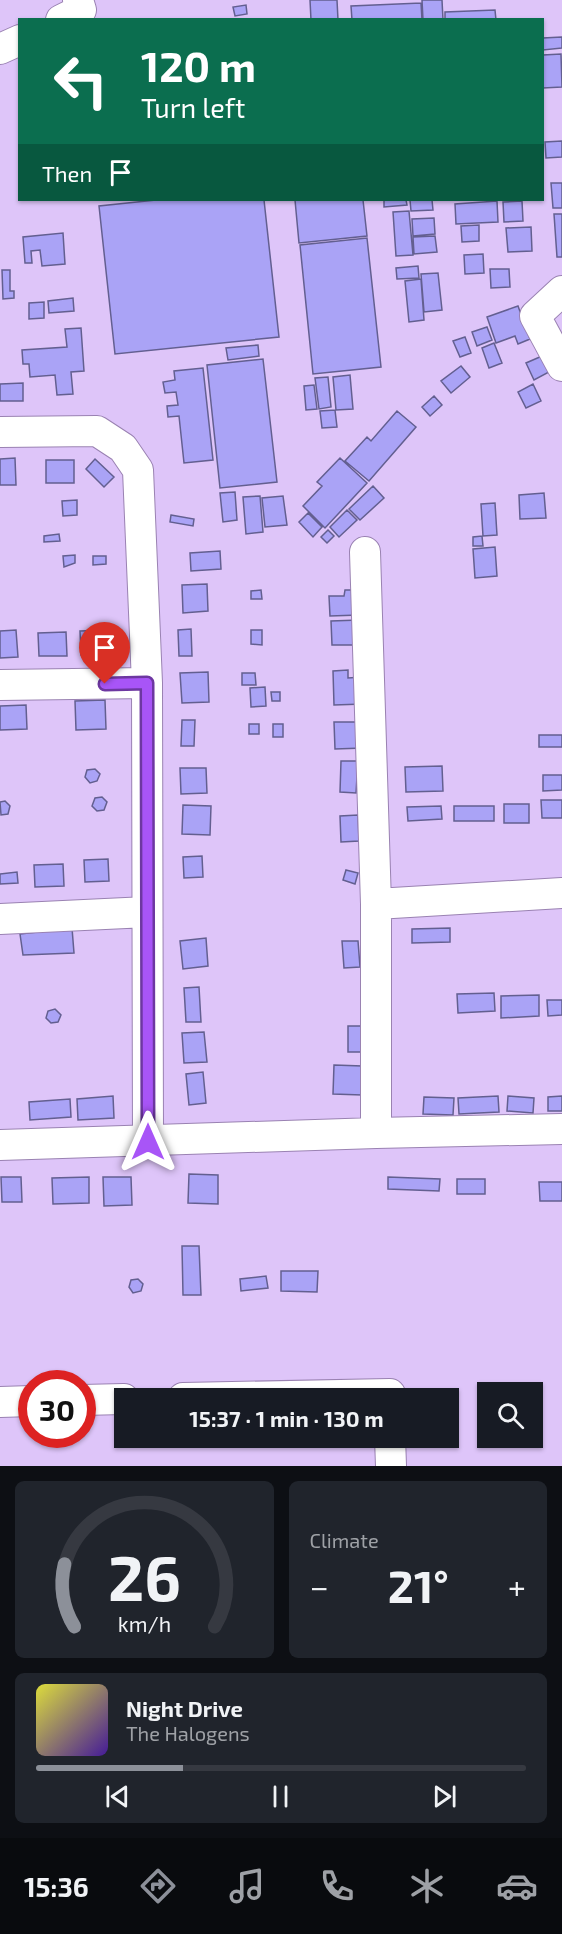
<!DOCTYPE html>
<html lang="en">
<head>
<meta charset="utf-8">
<style>
	body { margin:0; font-family:"Exo 2",sans-serif; background:#20242c; color:#f1f3f6; height:100vh; display:flex; flex-direction:column; font-size:22px; white-space:nowrap }
	* { box-sizing:border-box; margin:0 }
	p { font-size:20px; color:#9ea1a6 }
	.icon { flex:none; width:33px; height:33px; fill:none; stroke:currentColor; stroke-width:2; stroke-linecap:round; stroke-linejoin:round }
	.map { position:relative; height:1466px; overflow:hidden }
	.details { display:flex; flex-direction:column; gap:15px; padding:15px; background:#0d0f14; flex:1 }
	.details>* { flex:none }
	.banner { position:absolute; left:18px; top:18px; width:526px; height:183px; border-radius:0px; box-shadow:0 2px 4px #0004; background:#0b6e4f; color:#fff; overflow:hidden }
	.fabs { position:absolute; left:477px; top:1382px; display:grid; gap:12px }
	.fabs a { display:grid; place-items:center; width:66px; height:66px; border-radius:0px; background:#171b24; box-shadow:0 2px 4px #0004; font-size:30px }
	.speed { position:absolute; left:18px; top:1370px; display:flex; gap:12px; font-size:30px; font-weight:700; text-align:center }
	.speed>* { display:grid; place-content:center; width:78px; height:78px; border-radius:50%; background:#171b24; box-shadow:0 2px 4px #0004; line-height:1 }
	.speed .limit { border:9px solid #d22; background:#fff; color:#111 }
	.pin { position:absolute; display:grid; place-items:center; width:51px; height:51px; color:#fff; margin:-62px -26px; border-radius:50% 50% 50% 0; rotate:-45deg; box-shadow:0 0 6px #0007 }
	.pin .icon { rotate:45deg }
	.me { position:absolute; width:66px; margin:-33px; rotate:0deg; stroke-linejoin:round; filter:drop-shadow(0 0 4px #0008) }
	.turn { display:flex; align-items:center; gap:21px; height:126px; padding:0 24px; font-size:27px }
	.turn .icon { width:78px; height:78px; stroke-width:2.5 }
	.turn b { display:block; font-size:42px; line-height:51px }
	.then { display:flex; align-items:center; height:57px; padding:0 24px; background:#0003; gap:12px; font-size:22px }
	.big { font-size:45px; font-weight:700; line-height:1.1 }
	.details .card { flex:1; display:flex; flex-direction:column; justify-content:center; gap:9px; min-width:0; padding:0 21px; border-radius:9px; background:#20242c }
	.details .dial { align-items:center; gap:0 }
	.dial svg { height:156px; overflow:visible; fill:none; stroke:#363941; stroke-width:7; stroke-linecap:round; text-anchor:middle }
	.dial text { fill:#f1f3f6; stroke:none }
	.song { display:flex; align-items:center; gap:18px }
	.cover { width:72px; height:72px; border-radius:9px; background:linear-gradient(135deg,hsl(60 70% 55%),hsl(260 70% 35%)) }
	.played { height:6px; border-radius:3px; background:linear-gradient(90deg,#8c9099 30%,#363941 30%) }
	.keys { display:flex; justify-content:space-around; direction:ltr }
	.heat { display:flex; justify-content:space-between; align-items:center; font-size:33px; direction:ltr }
	.details .tiles { flex:1; display:grid; gap:15px; grid-template-columns:1fr 1fr }
	.card:last-child { grid-column:span 2 }
	.trip { position:absolute; left:114px; top:1388px; width:345px; height:60px; border-radius:0px; background:#171b24; box-shadow:0 2px 4px #0004; font-weight:700; line-height:60px; text-align:center }
	.dock { display:flex; height:96px; justify-content:space-around; align-items:center; background:#090b0e; color:#9ea1a6 }
	.dock .icon { width:42px; height:42px }
	.dock .active { color:#8c9099 }
	.dock b { font-size:27px; color:#f1f3f6 }
	.map>svg:first-child { display:block }
</style>
</head>
<body>
<div class="map">
<svg width="562" height="1466" viewBox="0 0 562 1466">
	<rect width="100%" height="100%" fill="#dec5f9"/>
	<path fill="#aaa3f6" stroke="#635f90" stroke-width="1.5" d="M310 0H337L338 20H311Z
		M422 0H442L443 20H423Z
		M421 3 422 20H352L351 6Z
		M246 5 247 14 235 16 233 7Z
		M495 10 496 20H445V12Z
		M562 37V48L543 50V38Z
		M561 54 562 87 543 88V55Z
		M562 141V157L546 158 545 142Z
		M551 183H562V208H553Z
		M156 200H264L279 337 115 354 99 206Z
		M295 200H363L367 236 299 243Z
		M384 200H406L407 205 384 207Z
		M410 200H432L433 210 411 211Z
		M497 201 498 222 456 224 455 204Z
		M522 201 523 221 504 222 503 202Z
		M409 211 413 255 396 256 393 212Z
		M554 214H562V257H557Z
		M434 218 435 234 413 236 412 219Z
		M479 225V241L462 242 461 226Z
		M531 227 532 251 508 252 506 228Z
		M63 233 65 264 42 266 40 250 31 251 32 263H25L23 237Z
		M435 236 437 252 414 254 413 237Z
		M367 238 381 367 313 374 300 245Z
		M483 254 484 273 465 274 464 255Z
		M418 266 419 278 397 279 396 268Z
		M490 269H509L510 287 491 288Z
		M2 270H10V291H14V298L3 299Z
		M438 273 442 310 424 312 421 274Z
		M421 279 424 320 409 322 405 281Z
		M73 298 74 311 49 313 48 301Z
		M44 302V318L29 319V303Z
		M518 306 530 339 518 344 515 336 496 343 487 317Z
		M487 327 492 340 477 346 472 332Z
		M81 328 84 371 71 372 73 394 57 395 55 375 30 377 29 364H23L22 350 67 347 65 329Z
		M465 337 471 353 460 357 453 341Z
		M494 343 502 363 489 368 482 348Z
		M258 345 259 356 228 360 226 348Z
		M542 356 549 372 534 380 526 363Z
		M263 359 277 482 220 488 207 365Z
		M461 366 470 377 451 393 441 381Z
		M203 368 213 460 184 463 179 416 168 417 167 406 178 405 176 392 165 393 163 382 175 380 174 371Z
		M350 375 353 409 336 410 333 377Z
		M328 377 331 407 319 409 315 378Z
		M23 383V401H0V384Z
		M533 384 541 401 526 408 518 392Z
		M314 385 317 409 306 410 304 386Z
		M434 396 442 405 430 416 422 407Z
		M335 410 337 427 322 428 320 411Z
		M397 411 416 427 369 481 345 461 367 437 371 441Z
		M15 458 16 485H0V459Z
		M340 458 367 483 325 528 303 506 322 486 317 482Z
		M95 459 114 477 104 487 86 469Z
		M46 460H74V483H46Z
		M373 486 384 498 360 520 349 509Z
		M235 492 237 520 223 522 220 493Z
		M544 493 546 518 520 519 519 495Z
		M260 496 263 532 246 534 243 497Z
		M283 496 287 525 265 527 262 498Z
		M77 500V515L63 516 62 501Z
		M495 503 497 535 483 536 481 504Z
		M347 510 357 520 339 537 330 527Z
		M308 513 322 527 313 537 299 522Z
		M171 515 194 519 193 526 170 522Z
		M328 530 334 536 327 543 321 537Z
		M59 534 60 541 44 542V536Z
		M482 536 483 546H473V537Z
		M495 547 497 576 475 578 473 549Z
		M220 551 221 569 191 571 190 553Z
		M75 555V563L64 567 63 556Z
		M93 556H106V564L93 565Z
		M207 584 208 611 183 613 182 585Z
		M261 590 262 599H251V591Z
		M345 590H359V615L330 616 329 596H344Z
		M359 620 360 645H332L331 621Z
		M191 629 192 656H179L178 630Z
		M16 630 18 657 0 658V631Z
		M112 630 113 653 81 655 80 631Z
		M251 630H262V645L251 644Z
		M66 632 67 656H39L38 633Z
		M348 670V678L362 677 363 704 334 705 333 671Z
		M208 672 209 702 182 703 180 673Z
		M242 673H255L256 685H242Z
		M265 687 266 706 251 707 250 688Z
		M271 692H280V701H272Z
		M105 700 106 729 76 730 75 701Z
		M26 705 27 729 0 730V706Z
		M182 720H195L194 746H181Z
		M334 722H362L363 748 335 749Z
		M249 724H259V734H249Z
		M273 724H283V737H273Z
		M539 735H562V747H539Z
		M341 761H358L356 793 340 792Z
		M442 766 443 791 406 792 405 767Z
		M180 768H206L207 793 181 794Z
		M95 769 100 774 97 781 90 783 85 777 87 770Z
		M543 775H562V790L543 791Z
		M102 797 107 802 104 810 97 811 92 806 95 798Z
		M541 800H562V818H542Z
		M5 801 10 806 8 814 1 815 0 802Z
		M504 804H529V823H504Z
		M183 805 211 806 210 835 182 834Z
		M441 806 442 819 408 821 407 807Z
		M454 806H494V821H454Z
		M358 815 359 841 341 842 340 816Z
		M202 856 203 877 184 878 183 857Z
		M108 859 109 881 85 882 84 860Z
		M63 864 64 886 35 887 34 865Z
		M346 870 358 873 355 884 343 880Z
		M17 872 18 883 0 884V874Z
		M72 928 74 953 23 955 20 934Z
		M450 928V942L412 943V929Z
		M206 938 208 966 183 969 180 941Z
		M342 941H358L360 967 344 968Z
		M199 987 201 1022H186L184 988Z
		M494 993 495 1011 458 1013 457 994Z
		M539 995V1016L501 1018V996Z
		M547 1000H562V1015L548 1016Z
		M55 1009 61 1015 58 1022 51 1023 46 1018 48 1011Z
		M348 1026H363V1052H348Z
		M204 1032 207 1062 184 1063 182 1033Z
		M334 1065 362 1066V1095L333 1094Z
		M203 1072 206 1103 189 1105 186 1074Z
		M113 1096 114 1118 78 1120 77 1099Z
		M498 1096 499 1112 459 1114 458 1098Z
		M508 1096 534 1098 533 1113 507 1111Z
		M562 1096V1111H548V1097Z
		M424 1097 454 1098 453 1115 423 1114Z
		M70 1099 71 1117 30 1120 29 1102Z
		M189 1174 218 1175V1204L188 1203Z
		M1 1177H21L22 1202H2Z
		M89 1177V1203L53 1204 52 1178Z
		M103 1177H131L132 1205 104 1206Z
		M388 1177 440 1179 439 1191 388 1189Z
		M457 1179H485V1194H457Z
		M539 1182H562V1201H540Z
		M182 1246H199L201 1295H183Z
		M281 1271H318L317 1292 281 1291Z
		M266 1276 268 1288 241 1291 240 1279Z
		M138 1279 143 1284 141 1291 133 1293 129 1287 131 1280Z"/>
	<g fill="none" stroke-linecap="round" stroke-linejoin="round">
		<defs>
			<path id="minor" d="M61 20 81 10 78 0
				M0 49 20 40
				M562 291 535 316 562 366
				M0 432 97 431 123 448 138 470 147 683 148 1142
				M0 685 147 683
				M376 904 562 893
				M0 919 147 912
				M376 1133 562 1129
				M0 1145 376 1133V904L365 552
				M183 1398 390 1394V1398
				M82 1400 124 1399
				M0 1402 32 1401
				M390 1437 391 1466"/>
		</defs>
		<use href="#minor" stroke="#9a82b2" stroke-width="32"/>
		<use href="#minor" stroke="#fff" stroke-width="30"/>
	</g>
	<g fill="none" stroke-linecap="round" stroke-linejoin="round">
		<defs>
			<path id="route" d="M105 684 147 683 148 1142"/>
		</defs>
		<use href="#route" stroke="#6d37a1" stroke-width="15"/>
		<use href="#route" stroke="#a855f7" stroke-width="10"/>
	</g>
</svg>
<div class="fabs">
<a><svg class="icon" aria-label="search" viewBox="0 0 24 24"><circle cx="10" cy="10" r="6"/><path d="M15 15l6 6"/></svg></a>
</div>
<div class="speed"><div class="limit">30</div></div>
<div class="pin" style="left:105px;top:684px;background:#d93025"><svg class="icon" aria-label="arrive" viewBox="0 0 24 24"><path d="M6 21V4h12l-3 4 3 4H6"/></svg></div>
<svg class="me" style="left:148px;top:1142px" viewBox="-20 -20 40 40"><path d="M0-17L14 15 0 8-14 15z" fill="#a855f7" stroke="#fff" stroke-width="4"/></svg>
<div class="trip">15:37 · 1 min · 130 m</div>
<div class="banner">
<div class="turn"><svg class="icon" aria-label="left" viewBox="0 0 24 24"><path d="M17 20v-9H6M10 6l-5 5 5 5"/></svg><div><b>120 m</b>Turn left</div></div>
<div class="then">Then<svg class="icon" aria-label="arrive" viewBox="0 0 24 24"><path d="M6 21V4h12l-3 4 3 4H6"/></svg></div>
</div>
</div>
<section class="details">
<div class="tiles">
<div class="card dial"><svg viewBox="0 0 100 80">
<path d="M14 69A42 42 0 1 1 86 69"/>
<path d="M14 69A42 42 0 0 1 9 37" stroke="#8c9099"/>
<text x="50" y="56" font-size="32" font-weight="700">26</text>
<text x="50" y="72" font-size="11">km/h</text>
</svg></div>
<div class="card"><p>Climate</p>
<div class="heat"><a>−</a><b class="big">21°</b><a>+</a></div>
</div>
<div class="card">
<div class="song"><i class="cover"></i><div><b>Night Drive</b><p>The Halogens</p></div></div>
<div class="played"></div>
<div class="keys"><svg class="icon" aria-label="previous" viewBox="0 0 24 24"><path d="M18 5L8 12l10 7zM5 5v14"/></svg><svg class="icon" aria-label="pause" viewBox="0 0 24 24"><path d="M8 5v14M16 5v14"/></svg><svg class="icon" aria-label="next" viewBox="0 0 24 24"><path d="M6 5l10 7-10 7zM19 5v14"/></svg></div>
</div>
</div>
</section>
<nav class="dock">
<b>15:36</b>
<svg class="icon active" aria-label="directions" viewBox="0 0 24 24"><path d="M12 3l9 9-9 9-9-9zM9 14v-3h6M13 9l2 2-2 2"/></svg>
<svg class="icon" aria-label="music" viewBox="0 0 24 24"><path d="M9 18V5l10-2v13"/><circle cx="6" cy="18" r="3"/><circle cx="16" cy="16" r="3"/></svg>
<svg class="icon" aria-label="phone" viewBox="0 0 24 24"><path d="M5 4h4l2 5-3 2q2 4 5 5l2-3 5 2v4C11 20 4 13 5 4z"/></svg>
<svg class="icon" aria-label="climate" viewBox="0 0 24 24"><path d="M12 3v18M4 7l16 10M4 17L20 7"/></svg>
<svg class="icon" aria-label="car" viewBox="0 0 24 24"><path d="M5 17H2v-5l4-1 3-4h7l3 4 3 1v5h-3M9 17h6M6 11h13"/><circle cx="7" cy="17" r="2"/><circle cx="17" cy="17" r="2"/></svg>
</nav>
</body>
</html>
